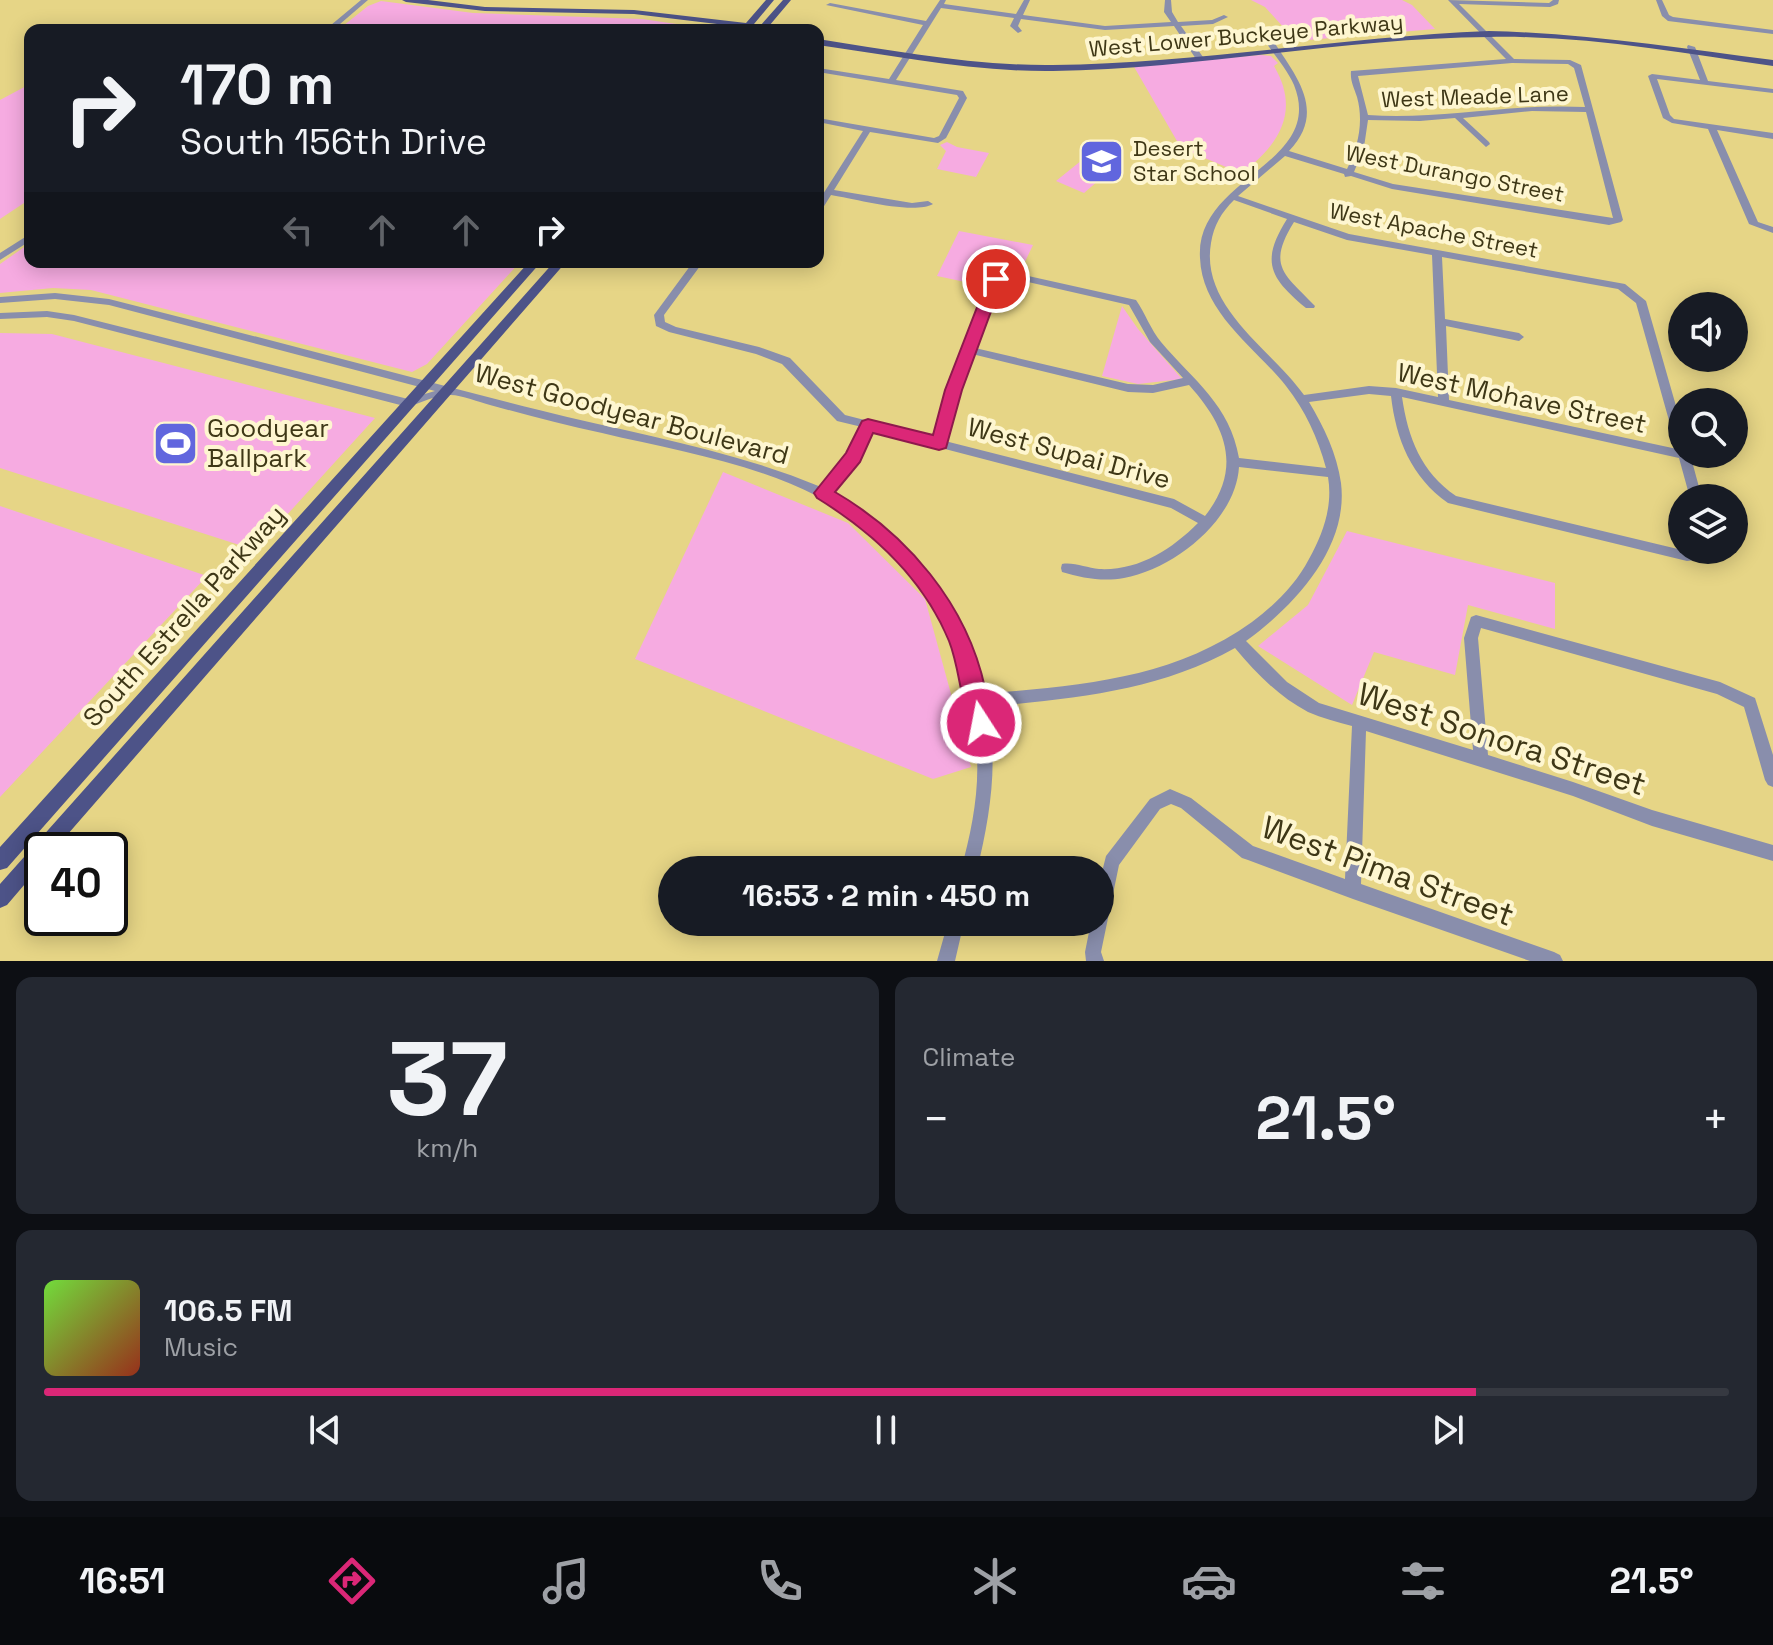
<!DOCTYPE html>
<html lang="en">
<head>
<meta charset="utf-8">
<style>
	body { margin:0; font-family:"Space Grotesk",sans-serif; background:#242831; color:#f1f3f6; height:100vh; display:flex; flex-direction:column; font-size:30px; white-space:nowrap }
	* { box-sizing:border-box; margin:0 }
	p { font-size:26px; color:#9ea1a6 }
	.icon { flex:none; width:44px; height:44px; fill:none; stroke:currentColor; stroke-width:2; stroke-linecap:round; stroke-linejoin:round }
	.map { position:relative; height:961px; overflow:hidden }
	.drawer { display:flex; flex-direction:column; gap:16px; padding:16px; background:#0d0f14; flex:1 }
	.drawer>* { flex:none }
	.hud { position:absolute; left:24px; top:24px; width:800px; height:244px; border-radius:16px; box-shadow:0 4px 20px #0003; background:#171b24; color:#f1f3f6; overflow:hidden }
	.buttons { position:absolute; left:1668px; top:292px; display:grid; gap:16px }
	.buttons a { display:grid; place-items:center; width:80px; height:80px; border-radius:50%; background:#171b24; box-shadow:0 4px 20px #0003; font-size:40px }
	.speed { position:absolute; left:24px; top:832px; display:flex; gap:16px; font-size:40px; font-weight:700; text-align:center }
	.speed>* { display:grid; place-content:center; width:104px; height:104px; border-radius:50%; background:#171b24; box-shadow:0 4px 20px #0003; line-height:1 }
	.speed .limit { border:4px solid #111; border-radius:12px; background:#fff; color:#111 }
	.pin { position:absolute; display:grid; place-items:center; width:68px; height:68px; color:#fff; margin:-34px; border:4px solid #fff; border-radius:50%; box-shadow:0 2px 8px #0007 }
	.me { position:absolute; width:88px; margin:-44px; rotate:349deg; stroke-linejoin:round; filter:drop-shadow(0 0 6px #0008) }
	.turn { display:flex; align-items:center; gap:28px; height:168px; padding:0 24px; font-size:36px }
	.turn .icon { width:104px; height:104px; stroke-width:2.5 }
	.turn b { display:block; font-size:56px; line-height:68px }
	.lanes { display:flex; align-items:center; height:76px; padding:0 24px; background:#0003; justify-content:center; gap:40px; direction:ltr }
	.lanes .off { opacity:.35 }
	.big { font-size:60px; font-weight:600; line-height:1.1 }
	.drawer .widget { flex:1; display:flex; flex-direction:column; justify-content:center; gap:12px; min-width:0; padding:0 28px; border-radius:16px; background:#242831 }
	.drawer .dial { align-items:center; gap:0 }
	.dial b { font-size:104px; line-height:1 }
	.song { display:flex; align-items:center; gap:24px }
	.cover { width:96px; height:96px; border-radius:12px; background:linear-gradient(135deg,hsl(100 70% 55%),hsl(10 70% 35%)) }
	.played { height:8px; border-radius:4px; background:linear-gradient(90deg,#db2777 85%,#363941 85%) }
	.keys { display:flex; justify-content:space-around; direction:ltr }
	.heat { display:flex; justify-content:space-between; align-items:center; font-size:44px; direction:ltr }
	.drawer .tiles { flex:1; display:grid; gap:16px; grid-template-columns:1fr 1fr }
	.widget:last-child { grid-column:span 2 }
	.trip { position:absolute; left:658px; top:856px; width:456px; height:80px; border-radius:40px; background:#171b24; box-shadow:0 4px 20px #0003; font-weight:600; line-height:80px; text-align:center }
	.dock { display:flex; height:128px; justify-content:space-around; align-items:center; background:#090b0e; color:#9ea1a6 }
	.dock .icon { width:56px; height:56px }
	.dock .selected { color:#db2777 }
	.dock b { font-size:36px; color:#f1f3f6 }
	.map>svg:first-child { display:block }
</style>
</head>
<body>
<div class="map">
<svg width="1773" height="961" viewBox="0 0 1773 961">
	<rect width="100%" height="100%" fill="#e6d586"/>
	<path fill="#f6abe1" d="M1251 0H1402L1412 5 1435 29 1296 41 1265 7Z
		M381 1 473 13 642 19 718 30H338L368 6Z
		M1261 55 1271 56 1278 63 1274 66C1297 105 1285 136 1253 164V170L1245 175 1181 148 1133 65Z
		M30 84V199L0 219V100Z
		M947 142 957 147 989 153 976 177 937 169 946 151 940 145Z
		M1087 156 1114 167 1084 193 1056 181Z
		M959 231 1033 245 1021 270 991 271 984 277V286L937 276Z
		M30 243V262H520L427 364 412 372 91 290 53 288 0 293V264Z
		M1122 306 1138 329 1182 379 1138 384 1102 376Z
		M0 333 52 334 375 418 255 550 0 468Z
		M723 472 848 523 925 599 971 767 933 779 635 659Z
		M0 506 207 576 0 797Z
		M1347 531 1555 583V629L1468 605 1455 675 1374 652 1352 705 1258 646 1308 605Z"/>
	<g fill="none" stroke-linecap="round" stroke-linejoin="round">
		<path fill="#898eac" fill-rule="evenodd" d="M361 0H368L333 30H325Z
			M940 0H946L944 4 1016 14 1024 0H1030L1023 15 1105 26 1171 22 1164 12 1165 0H1171L1172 12 1178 22 1212 20 1224 15 1228 17 1213 24 1181 26 1203 57 1199 59H1196L1174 26 1105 30 1021 19 1018 26 1022 31 1018 33 1010 26 1014 18 941 8 896 80 963 91 967 98 946 138 938 143 870 132 834 190 912 203 928 201 933 204C913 215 856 199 831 195L821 211 818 212V202L863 131 818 122V118L934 138 939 136 959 98 957 95 818 72V68L889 79 923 25 826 5 830 3 926 21Z
			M1448 0 1549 3 1553 0H1559L1558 4 1550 7 1459 4 1514 59 1570 60 1581 65 1623 220 1621 222 1609 225 1392 189 1351 176 1345 177 1344 174 1285 156 1238 196 1349 234 1625 284 1646 301 1682 427V454H1690L1702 498H1690L1679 458 1402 397C1408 438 1421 472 1456 496L1682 550H1715L1711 558 1687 561 1448 503C1411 477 1396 439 1391 396L1369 394 1309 402C1324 427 1337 454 1341 483 1349 548 1294 606 1246 641L1287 682 1319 703 1473 750 1464 638 1471 617 1476 615 1720 682 1755 698 1773 755V787L1768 785 1765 780 1744 707 1717 694 1481 628 1478 638 1488 755 1573 782 1652 810 1773 845V861L1652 826 1573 796 1366 731 1361 884 1554 952 1560 955 1563 961H1530L1353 899 1248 860 1242 858 1181 808 1171 804 1160 809 1119 865 1101 952 1104 961H1086L1085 952 1091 922H1100V880L1106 856 1150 799 1170 789 1191 798 1253 846 1345 879 1352 726C1337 722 1322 718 1308 712 1279 697 1256 673 1235 648 1157 692 1073 698 987 707 999 761 990 817 977 870H961C971 833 979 795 977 756 973 649 915 545 817 496 751 462 673 450 602 433 564 425 527 415 490 405 479 402 459 394 449 395 436 395 420 403 408 407L74 321 47 317 0 319V313L47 311 74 315 408 399 435 391 109 305 55 299 0 303V297L55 293 109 299C253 335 396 374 539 410 634 434 730 449 821 487L849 455 862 427 837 421 782 364 756 354 669 332 656 326 654 315 693 262H703L664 315 665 322 676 327 759 347 790 358 845 415 935 438 947 390 991 279 996 276 1015 273 1136 300C1145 313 1151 330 1161 342 1194 381 1230 405 1239 458L1326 468C1318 438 1305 410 1286 386 1255 347 1202 313 1200 258 1195 177 1326 165 1294 85 1288 71 1276 57 1267 44L1268 42H1274C1298 79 1326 112 1289 151L1347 169C1358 147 1364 122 1357 97 1354 88 1350 81 1351 71L1506 59ZM1512 63 1568 64 1574 68 1585 107C1511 103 1440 120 1368 115L1358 76ZM1532 111 1586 112 1613 218 1393 184 1354 172 1364 147 1368 120 1420 121 1455 118 1486 147 1490 144 1489 142 1463 118ZM1234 200 1287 219C1260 262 1270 278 1306 308H1314L1315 306C1285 274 1266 267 1294 222L1347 240 1432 255 1438 397 1396 388 1369 386 1304 395C1271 349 1200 307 1211 243 1214 225 1221 213 1234 200ZM1442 257 1618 289 1636 303 1677 449 1449 400 1446 326 1519 341 1524 337 1519 333 1445 319ZM1015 279 1129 305 1150 342 1183 378 1153 385 1128 384 975 348 1000 281ZM972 354 1128 392 1153 393 1189 385C1226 426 1243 468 1205 516L1174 499 945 441 959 390ZM872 430 1171 508 1198 523C1171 550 1138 571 1099 569 1087 568 1074 562 1062 564L1061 568 1062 572C1082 578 1103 582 1124 578 1174 569 1236 520 1239 467L1328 477C1333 506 1323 534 1309 559 1296 584 1275 605 1252 622 1171 680 1080 685 984 694 963 605 909 537 831 492L858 460Z
			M1656 0H1662L1669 15 1673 17 1773 30V34L1668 21 1662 16Z
			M1688 45 1695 47 1708 81 1773 89V93L1657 79 1670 115 1674 119 1773 133V139L1717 130 1758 222 1773 227V233L1749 224 1708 129 1672 123 1663 118 1648 76 1652 74 1700 80 1687 47Z
			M30 234V241L0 260V253Z
			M948 922H964L955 961H937Z"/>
		<path fill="#4d5388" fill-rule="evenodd" d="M402 0H428L485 7 634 10 746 23 766 0H774L754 24 761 25 783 0H791L769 26 789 30H740L742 27 634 14 485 11 406 2Z
			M1489 31C1585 33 1678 48 1773 60V66C1679 53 1584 35 1489 37 1343 38 1199 69 1053 71 974 72 896 56 818 45V39C896 51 974 66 1053 65 1199 63 1343 37 1489 31Z
			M529 262H541L7 868 0 870V847Z
			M554 262H566L54 850H42V864L7 905 0 908V884Z"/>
	</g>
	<path fill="#db2777" stroke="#8e194d" stroke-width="2" d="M996 274 1003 279 962 390 946 448 939 450 873 433 860 462 835 492C907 534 967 604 985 688 987 701 994 717 988 730L981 733 973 730C960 702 960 669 949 641 923 578 874 533 817 498L814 493 846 453 862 421 868 419 933 435 945 390 988 279Z"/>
	<defs>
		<symbol id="school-square" viewBox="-11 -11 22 22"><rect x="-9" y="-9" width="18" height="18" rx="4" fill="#6166de" stroke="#fef6d0"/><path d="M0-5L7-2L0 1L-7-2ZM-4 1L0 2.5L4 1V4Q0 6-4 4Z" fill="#fff"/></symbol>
		<symbol id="stadium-square" viewBox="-11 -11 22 22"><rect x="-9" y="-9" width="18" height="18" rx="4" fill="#6166de" stroke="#fef6d0"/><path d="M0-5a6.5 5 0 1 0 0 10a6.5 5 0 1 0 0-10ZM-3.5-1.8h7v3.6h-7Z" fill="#fff"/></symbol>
	</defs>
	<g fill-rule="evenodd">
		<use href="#school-square" x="1076" y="136" width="51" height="51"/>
		<use href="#stadium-square" x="150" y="418" width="51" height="51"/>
	</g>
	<g text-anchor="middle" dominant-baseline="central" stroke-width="8" stroke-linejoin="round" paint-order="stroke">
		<g font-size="22" fill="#3e3716" stroke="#fef6d0">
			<text transform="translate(1246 35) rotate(-5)">West Lower Buckeye Parkway</text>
			<text transform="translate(1475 96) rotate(-2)">West Meade Lane</text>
			<text transform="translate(1455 173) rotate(11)">West Durango Street</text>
			<text transform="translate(1434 230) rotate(11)">West Apache Street</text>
		</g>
		<g font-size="22" fill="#3e3716" stroke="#fef6d0" text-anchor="start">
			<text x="1133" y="148">Desert<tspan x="1133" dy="25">Star School</tspan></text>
		</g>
		<g font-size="26" fill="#3e3716" stroke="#fef6d0">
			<text transform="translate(1522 398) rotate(12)">West Mohave Street</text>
			<text transform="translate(632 414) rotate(15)">West Goodyear Boulevard</text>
			<text transform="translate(1069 453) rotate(15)">West Supai Drive</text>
			<text transform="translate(184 616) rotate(-48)">South Estrella Parkway</text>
		</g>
		<g font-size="26" fill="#3e3716" stroke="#fef6d0" text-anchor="start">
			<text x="207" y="428">Goodyear<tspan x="207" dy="30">Ballpark</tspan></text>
		</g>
		<g font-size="32" fill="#3e3716" stroke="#fef6d0">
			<text transform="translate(1502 739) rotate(18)">West Sonora Street</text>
			<text transform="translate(1388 871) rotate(20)">West Pima Street</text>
		</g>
	</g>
</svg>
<div class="buttons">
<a><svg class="icon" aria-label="sound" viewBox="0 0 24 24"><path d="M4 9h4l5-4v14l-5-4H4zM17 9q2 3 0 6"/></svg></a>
<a><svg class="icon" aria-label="search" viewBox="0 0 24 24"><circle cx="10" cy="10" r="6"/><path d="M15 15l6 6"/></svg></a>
<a><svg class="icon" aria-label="layers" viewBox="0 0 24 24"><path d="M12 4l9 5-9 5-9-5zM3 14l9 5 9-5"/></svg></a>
</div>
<div class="speed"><div class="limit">40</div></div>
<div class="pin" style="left:996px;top:279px;background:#d93025"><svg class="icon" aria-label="arrive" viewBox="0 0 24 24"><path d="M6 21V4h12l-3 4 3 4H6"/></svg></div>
<svg class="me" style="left:981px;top:723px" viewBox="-20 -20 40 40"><circle r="17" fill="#db2777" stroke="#fff" stroke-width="3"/><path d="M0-11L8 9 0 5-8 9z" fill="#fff"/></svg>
<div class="trip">16:53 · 2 min · 450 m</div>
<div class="hud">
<div class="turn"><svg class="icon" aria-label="right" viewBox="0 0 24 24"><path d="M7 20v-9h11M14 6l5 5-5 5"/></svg><div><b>170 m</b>South 156th Drive</div></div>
<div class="lanes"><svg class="icon off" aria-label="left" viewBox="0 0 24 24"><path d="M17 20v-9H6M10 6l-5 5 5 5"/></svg><svg class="icon off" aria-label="ahead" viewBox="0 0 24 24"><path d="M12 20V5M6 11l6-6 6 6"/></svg><svg class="icon off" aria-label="ahead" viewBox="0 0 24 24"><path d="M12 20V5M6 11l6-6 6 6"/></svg><svg class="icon" aria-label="right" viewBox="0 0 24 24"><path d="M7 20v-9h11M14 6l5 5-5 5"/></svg></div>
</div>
</div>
<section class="drawer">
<div class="tiles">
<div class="widget dial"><b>37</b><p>km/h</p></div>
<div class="widget"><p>Climate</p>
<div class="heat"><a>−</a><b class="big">21.5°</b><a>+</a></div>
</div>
<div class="widget">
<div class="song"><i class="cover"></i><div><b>106.5 FM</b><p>Music</p></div></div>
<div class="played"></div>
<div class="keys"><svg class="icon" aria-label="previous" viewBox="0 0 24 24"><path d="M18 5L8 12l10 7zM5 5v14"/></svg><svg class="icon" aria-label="pause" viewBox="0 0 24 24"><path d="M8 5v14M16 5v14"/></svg><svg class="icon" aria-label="next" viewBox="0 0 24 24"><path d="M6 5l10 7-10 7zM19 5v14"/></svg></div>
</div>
</div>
</section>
<nav class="dock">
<b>16:51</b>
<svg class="icon selected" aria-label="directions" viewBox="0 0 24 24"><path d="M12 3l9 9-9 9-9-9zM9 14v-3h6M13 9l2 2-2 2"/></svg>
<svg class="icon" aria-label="music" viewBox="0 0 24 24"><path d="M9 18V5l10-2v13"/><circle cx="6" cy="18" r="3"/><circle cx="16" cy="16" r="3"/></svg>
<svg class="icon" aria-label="phone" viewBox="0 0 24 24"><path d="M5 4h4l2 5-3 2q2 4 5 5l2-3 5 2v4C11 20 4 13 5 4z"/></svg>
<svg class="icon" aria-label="climate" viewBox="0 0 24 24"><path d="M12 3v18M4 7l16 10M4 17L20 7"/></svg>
<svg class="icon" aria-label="car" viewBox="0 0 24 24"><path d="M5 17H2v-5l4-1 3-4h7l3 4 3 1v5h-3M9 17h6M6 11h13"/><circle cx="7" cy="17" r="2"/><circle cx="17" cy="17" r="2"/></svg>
<svg class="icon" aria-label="filters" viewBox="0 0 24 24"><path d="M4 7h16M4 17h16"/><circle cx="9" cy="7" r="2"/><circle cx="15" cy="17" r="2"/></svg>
<b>21.5°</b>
</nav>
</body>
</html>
